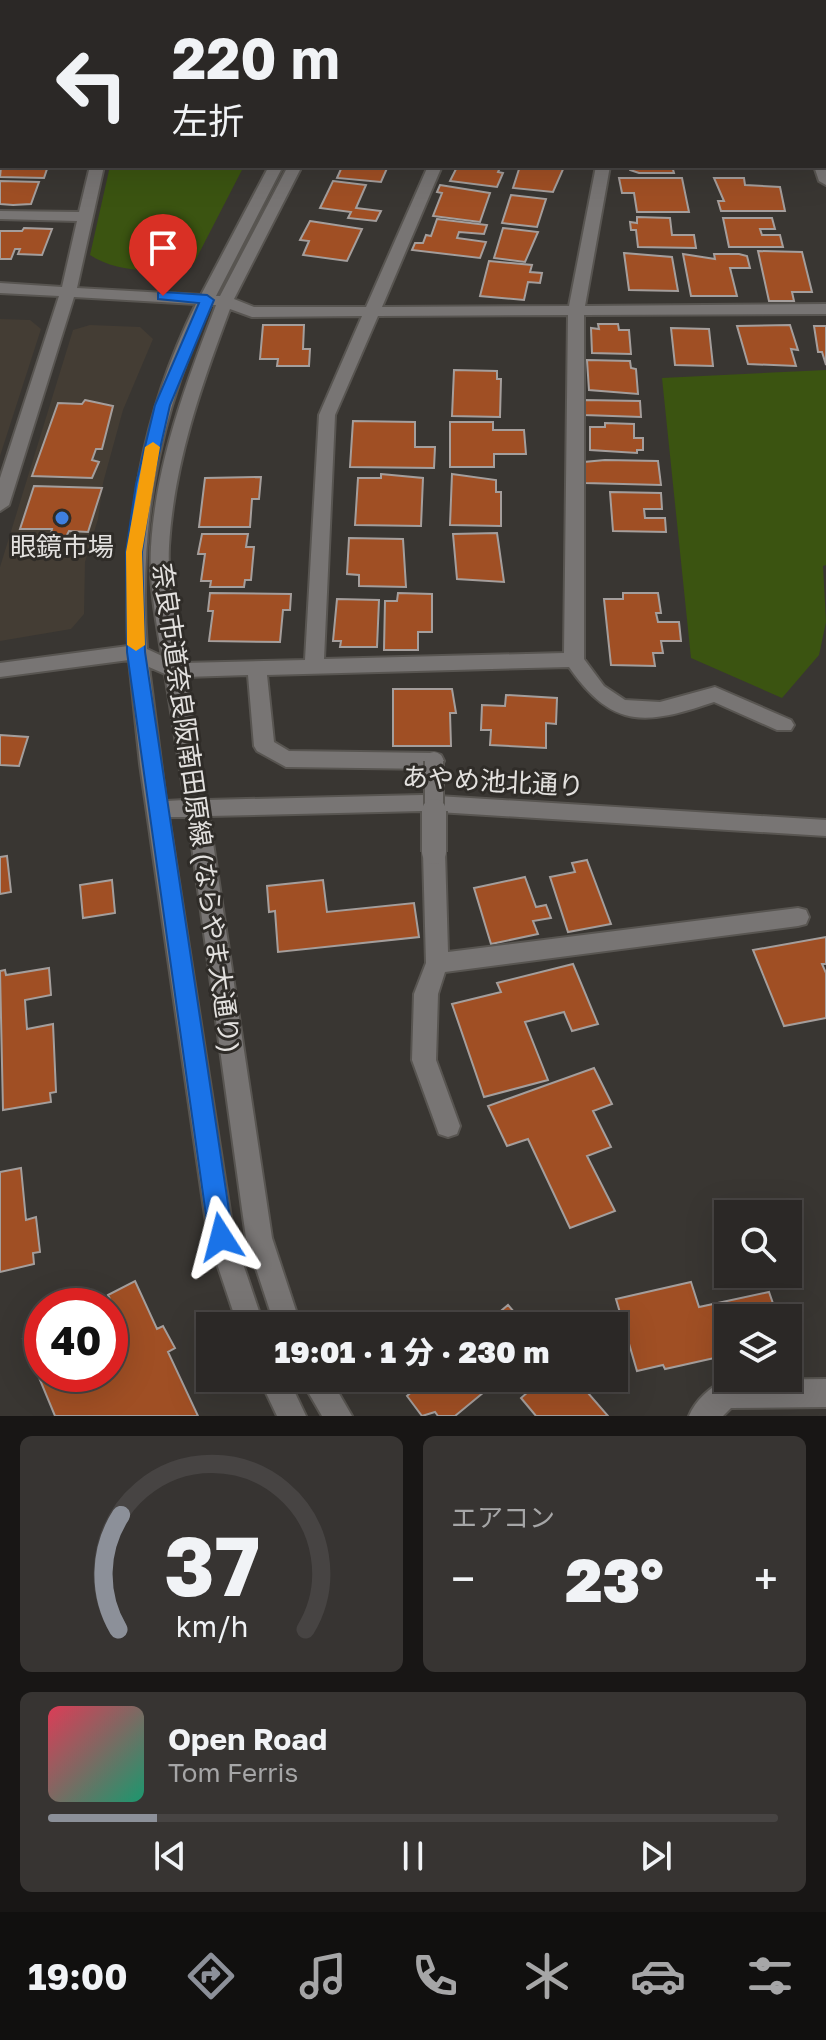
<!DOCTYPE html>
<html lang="ja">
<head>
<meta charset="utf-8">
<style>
	body { margin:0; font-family:"Golos Text","Noto Sans JP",sans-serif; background:#373432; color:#f1f3f6; height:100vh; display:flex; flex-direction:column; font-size:30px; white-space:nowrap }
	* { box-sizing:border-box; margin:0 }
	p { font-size:26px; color:#a6a6a7 }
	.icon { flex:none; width:44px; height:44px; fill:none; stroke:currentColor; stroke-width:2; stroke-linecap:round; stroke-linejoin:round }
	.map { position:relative; height:1416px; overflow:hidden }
	.side { display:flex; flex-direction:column; gap:20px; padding:20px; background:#181615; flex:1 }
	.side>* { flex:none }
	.top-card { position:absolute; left:0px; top:0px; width:826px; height:168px; box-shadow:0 8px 32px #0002,0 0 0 2px #474443; background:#2b2826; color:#f1f3f6; overflow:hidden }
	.buttons { position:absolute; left:714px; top:1200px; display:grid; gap:16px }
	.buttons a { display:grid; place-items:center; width:88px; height:88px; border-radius:0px; background:#2b2826; box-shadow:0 8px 32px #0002,0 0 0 2px #474443; font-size:40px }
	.speed { position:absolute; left:24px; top:1288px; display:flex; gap:16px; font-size:40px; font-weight:700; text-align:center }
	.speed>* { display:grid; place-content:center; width:104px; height:104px; border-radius:50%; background:#2b2826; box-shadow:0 8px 32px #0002,0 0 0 2px #474443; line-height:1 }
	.speed .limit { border:12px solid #d22; background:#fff; color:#111 }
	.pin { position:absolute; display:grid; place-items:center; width:68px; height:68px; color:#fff; margin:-82px -34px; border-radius:50% 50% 50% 0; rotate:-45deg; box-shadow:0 0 8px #0007 }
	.pin .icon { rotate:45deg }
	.me { position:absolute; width:88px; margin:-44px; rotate:351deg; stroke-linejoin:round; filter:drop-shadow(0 0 6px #0008) }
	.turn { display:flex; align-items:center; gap:28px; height:168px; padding:0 40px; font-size:36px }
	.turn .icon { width:104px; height:104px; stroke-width:2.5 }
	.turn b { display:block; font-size:56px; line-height:68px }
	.big { font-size:60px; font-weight:800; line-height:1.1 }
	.side .widget { flex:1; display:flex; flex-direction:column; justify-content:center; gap:12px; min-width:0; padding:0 28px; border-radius:12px; background:#373432 }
	.side .dial { align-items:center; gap:0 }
	.dial svg { height:208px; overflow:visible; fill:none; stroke:#474443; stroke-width:7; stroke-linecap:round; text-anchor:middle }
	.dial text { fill:#f1f3f6; stroke:none }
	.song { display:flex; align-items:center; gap:24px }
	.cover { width:96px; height:96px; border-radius:12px; background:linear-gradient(135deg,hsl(350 70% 55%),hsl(160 70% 35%)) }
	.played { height:8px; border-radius:4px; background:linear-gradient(90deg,#8c9099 15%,#474443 15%) }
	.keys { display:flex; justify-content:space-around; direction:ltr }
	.heat { display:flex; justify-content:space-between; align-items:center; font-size:44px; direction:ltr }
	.side .tiles { flex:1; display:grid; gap:20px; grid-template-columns:1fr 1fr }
	.widget:last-child { grid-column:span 2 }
	.trip { position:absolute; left:196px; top:1312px; width:432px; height:80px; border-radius:0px; background:#2b2826; box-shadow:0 8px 32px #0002,0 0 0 2px #474443; font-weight:800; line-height:80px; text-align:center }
	.menu { display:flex; height:128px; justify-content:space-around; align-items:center; background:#11100f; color:#a6a6a7 }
	.menu .icon { width:56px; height:56px }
	.menu .on { color:#8c9099 }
	.menu b { font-size:36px; color:#f1f3f6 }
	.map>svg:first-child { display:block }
</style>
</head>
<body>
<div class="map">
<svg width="826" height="1416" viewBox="0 0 826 1416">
	<rect width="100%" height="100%" fill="#393632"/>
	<path fill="#443d34" d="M0 319 30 320 41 329 0 456Z
		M90 325 140 327 153 339 123 410 103 483 98 519 85 562 84 614 71 629 0 641V567L73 330Z"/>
	<path fill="#3b5411" d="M110 166H244L194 263C161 273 119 274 90 255Z
		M826 370V565L823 566 826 622 819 655 782 698 691 658 662 378Z"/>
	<path fill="#022d38" d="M0 0H322L2 2V66Z"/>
	<path fill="#a04f24" stroke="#a49e9c" stroke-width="2" d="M2 157V166H48L44 178 0 177Z
		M388 166 381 182 337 178 341 169 326 167Z
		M475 166H501L498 172 503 173 497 187 450 181 457 167Z
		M520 166H557L564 167 553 192 513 188Z
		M629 166H672L674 173H639L630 170Z
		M619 178H682L689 212H637L634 193H622Z
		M714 178H744L745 185 780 187 785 211H721L718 201H724Z
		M0 181 39 182 31 204 13 205 0 204Z
		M333 181 366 185 356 208 381 211 376 221 348 218 351 212 320 208Z
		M440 185 490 193 480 222 433 216 442 193 437 192Z
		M511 195 546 199 537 227 502 223Z
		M637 217 670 218 672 235H694L696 248 638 247 636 230H631L630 222 637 223Z
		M723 218H772L775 229H760L762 235H780L783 247H729Z
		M437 219 487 225 484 234 459 232 457 238 486 242 480 258 412 250 415 243H423L426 235 431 236Z
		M310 221 362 229 347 261 303 255 309 241 300 240Z
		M24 228 52 229 42 255 18 254 20 249H15L11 259H0V231H22Z
		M503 228 538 232 525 262 494 258Z
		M758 251 802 252 812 292H792L794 301H769Z
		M624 253 672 257 678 291 629 290Z
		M683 254 715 259 714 254H739L747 256 750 268H730L737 296H691Z
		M489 261 532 265 530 272 542 273 540 283 528 282 524 300 480 296Z
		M598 324H618L619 330H629L631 354 592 353 591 328 599 329Z
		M263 325H304L303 349H310L309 366H277L278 359H260Z
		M790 325 798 350 791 349 796 366 748 364 737 326Z
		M814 326H826V365L822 352H818Z
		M671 328 709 329 713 366 675 365Z
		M587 360 630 361 631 368 636 369 638 394 589 390Z
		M454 370 497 371V379H501L500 417 452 416Z
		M85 400 113 406 102 449H96L92 460 99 462 92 478 32 476 58 403 82 404Z
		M584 400 640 401 641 417 584 415Z
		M353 421 415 422V447H435L434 468 350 467Z
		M450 422H493V430H524L526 454H494V467H450Z
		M605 423 634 424V438H643V450H637V453L590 450V427H605Z
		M605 460 658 461 661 485 585 483 584 462Z
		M381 474 423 478 421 526 355 525 358 478H381Z
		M452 474 496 480V492H501V526L450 525Z
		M261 477 259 499H252L250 527H199L205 478Z
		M34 486 102 488 88 532 69 531 66 537H50L52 529H20Z
		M610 492 661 493 662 509H644L645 518H665L666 532 613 531Z
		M497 533 504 582 457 579 453 534Z
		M202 534H248L246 547H254L251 580H245L244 587H210L211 581H201L205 554H198Z
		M349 538 403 539 406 587 359 586V575L347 574Z
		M210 593 291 594 290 610H283L280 642 209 641 213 611H208Z
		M398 593 432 594V632H418V650H384L385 601H397Z
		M623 593H658L661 613H656L658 622H679L681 641H661L663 653H653L655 666 611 665 604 599H623Z
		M337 599 379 600 377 647H340L341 641H333Z
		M393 689H452L456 713H450L451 746H393Z
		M506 695 557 698 556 724 546 723V748L490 745 491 730H481L482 705 505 706Z
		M0 735 28 737 19 766 0 765Z
		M7 856 11 892 0 894V857Z
		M587 860 611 924 568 932 550 877 575 872 572 863Z
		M525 877 536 907 546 905 551 918 533 921 538 934 491 944 474 888Z
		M112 880 115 913 83 918 80 885Z
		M323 880 327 912 414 903 419 937 278 952 275 911 269 912 267 886Z
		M826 937V964H822L826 973V1018L784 1026 753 950Z
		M573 964 598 1024 572 1031 564 1012 525 1022 548 1080 484 1097 452 1004 501 992 497 983Z
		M49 968 51 995 25 1000 27 1029 53 1024 56 1092 50 1093 51 1102 3 1110 0 971 5 970 6 975Z
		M594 1068 612 1104 593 1111 611 1147 587 1156 615 1211 570 1228 528 1139 507 1146 488 1106Z
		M21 1168 26 1220 36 1217 40 1252 33 1253 34 1264 0 1272V1172Z
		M135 1281 157 1329 163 1326 175 1348 168 1352 198 1416H55L23 1339 42 1329V1374H110V1306H107L112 1303 108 1295Z
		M691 1282 699 1307 769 1292 778 1318H728V1355L665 1369 663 1365 637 1371 616 1299Z
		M508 1305 526 1326H483Z
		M408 1378H501L455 1416H438L435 1412 422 1416 407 1396 416 1388Z
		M544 1378H575L608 1416H536L521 1398Z"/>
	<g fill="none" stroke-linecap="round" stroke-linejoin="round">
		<defs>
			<path id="minor" d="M761 0H773V2H761Z
				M824 4H826V12H824Z
				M0 79H2V87H0Z
				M824 88H826V96H824Z
				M824 163H826V185L819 181 814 166H824Z
				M90 166H104L77 288 201 295 269 166H283L216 296H220L288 166H302L234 299 254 307H366L428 166H442L382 307 569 306 596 166H610L585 306 826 304V314L584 315V659L604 686 625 700 660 702 715 687 791 720 794 725 791 730H777L714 702C646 725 613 730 569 667L267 675 274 742 289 751 434 753 441 755 444 761 441 767 434 769 286 767 257 751 254 746 248 675 185 677 206 800 422 795 826 820V836L422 811 209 816 272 1238 301 1326H275L246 1238 188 817H169L234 1237 264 1326H238L208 1237 140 764 129 660 0 677V663L128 646C124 522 141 416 196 304L74 297 9 505 0 511V478L59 296 0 293V283L62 287 77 221 0 219V211L79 212ZM211 305H216C186 384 156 462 151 547 149 583 156 621 162 656L147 649C138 529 159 413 211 305ZM230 309 252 317 362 316 319 415 305 660 183 663C176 625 167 585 169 546 174 463 201 386 230 309ZM568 315 564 653 324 659 335 415 378 316ZM149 667 165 674 185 800 166 801Z
				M434 843 442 846 445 852 448 952 798 908 806 910 809 917 806 924 798 926 445 972 438 994 436 1060 460 1126 457 1134 448 1137 439 1134 412 1060 414 994 426 963 423 852 426 846Z
				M259 1378H288L306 1416H277Z
				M300 1378H330L352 1416H322Z
				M826 1379V1407L731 1408 723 1416H689C695 1401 710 1387 725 1380Z"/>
		</defs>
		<use href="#minor" stroke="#585551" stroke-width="4"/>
		<use href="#minor" fill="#787574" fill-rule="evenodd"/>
		<defs>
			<path id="minor-bridge-far1" d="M434 761V813"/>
			<path id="minor-bridge" d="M434 811V852"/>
		</defs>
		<use href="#minor-bridge-far1" stroke="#585551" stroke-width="22" stroke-linecap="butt"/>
		<use href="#minor-bridge" stroke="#585551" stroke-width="28" stroke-linecap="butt"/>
		<use href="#minor-bridge-far1" stroke="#787574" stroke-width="18"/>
		<use href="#minor-bridge" stroke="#787574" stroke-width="24"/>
	</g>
	<path fill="#1a73e8" stroke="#114b97" stroke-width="2" d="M163 292 207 295 214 300 170 405 152 484 142 552 145 652 233 1237 229 1245 221 1248 213 1245 209 1237 127 652 126 552 136 484 155 405 199 303 158 299V293Z"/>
	<path fill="#f59e0b" d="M153 442 160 447 142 552 145 645 136 651 127 645 126 552 145 447Z"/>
	<circle fill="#3f7fe0" stroke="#2f2c28" stroke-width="3" cx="62" cy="518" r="8"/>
	<g text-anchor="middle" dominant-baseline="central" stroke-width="6" stroke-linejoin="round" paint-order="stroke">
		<g font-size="26" fill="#e3e1df" stroke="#2f2c28">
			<text x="62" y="546">眼鏡市場</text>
		</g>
		<g font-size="26" fill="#e3e1df" stroke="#2f2c28">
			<text transform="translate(493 781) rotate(3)">あやめ池北通り</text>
			<text transform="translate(197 808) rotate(82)">奈良市道奈良阪南田原線 (ならやま大通り)</text>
		</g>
	</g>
</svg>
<div class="buttons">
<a><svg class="icon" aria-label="search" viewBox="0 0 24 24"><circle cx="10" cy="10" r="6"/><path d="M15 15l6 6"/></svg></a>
<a><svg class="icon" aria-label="layers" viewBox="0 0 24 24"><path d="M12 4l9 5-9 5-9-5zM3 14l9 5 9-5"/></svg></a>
</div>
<div class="speed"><div class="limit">40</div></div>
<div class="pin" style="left:163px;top:296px;background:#d93025"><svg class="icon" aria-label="arrive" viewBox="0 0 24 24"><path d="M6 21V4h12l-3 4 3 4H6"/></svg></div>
<svg class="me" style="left:221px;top:1237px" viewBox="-20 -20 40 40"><path d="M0-17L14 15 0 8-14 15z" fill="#1a73e8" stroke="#fff" stroke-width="4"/></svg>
<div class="trip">19:01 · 1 分 · 230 m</div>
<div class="top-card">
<div class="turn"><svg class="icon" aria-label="left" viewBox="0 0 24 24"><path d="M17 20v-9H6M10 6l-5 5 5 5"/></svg><div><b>220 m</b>左折</div></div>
</div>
</div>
<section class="side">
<div class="tiles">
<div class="widget dial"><svg viewBox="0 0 100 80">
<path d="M14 69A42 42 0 1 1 86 69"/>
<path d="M14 69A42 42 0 0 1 15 25" stroke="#8c9099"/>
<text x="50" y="56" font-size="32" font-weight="700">37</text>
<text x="50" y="72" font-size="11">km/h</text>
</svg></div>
<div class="widget"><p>エアコン</p>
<div class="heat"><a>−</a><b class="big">23°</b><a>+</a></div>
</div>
<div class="widget">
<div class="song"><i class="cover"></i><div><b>Open Road</b><p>Tom Ferris</p></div></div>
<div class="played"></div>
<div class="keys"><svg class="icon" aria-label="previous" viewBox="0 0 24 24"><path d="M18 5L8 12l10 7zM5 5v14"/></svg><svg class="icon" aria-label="pause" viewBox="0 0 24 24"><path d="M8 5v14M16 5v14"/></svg><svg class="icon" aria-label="next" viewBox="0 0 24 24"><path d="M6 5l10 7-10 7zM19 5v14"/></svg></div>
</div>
</div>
</section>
<nav class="menu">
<b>19:00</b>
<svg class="icon on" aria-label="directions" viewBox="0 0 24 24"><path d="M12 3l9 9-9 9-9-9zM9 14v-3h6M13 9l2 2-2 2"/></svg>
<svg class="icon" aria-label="music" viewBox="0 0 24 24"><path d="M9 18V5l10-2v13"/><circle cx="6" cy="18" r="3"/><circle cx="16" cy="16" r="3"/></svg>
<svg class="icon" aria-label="phone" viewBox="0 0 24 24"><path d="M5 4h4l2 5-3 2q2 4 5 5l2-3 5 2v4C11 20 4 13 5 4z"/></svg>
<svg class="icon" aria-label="climate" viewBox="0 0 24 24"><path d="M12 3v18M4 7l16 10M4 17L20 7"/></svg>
<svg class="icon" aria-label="car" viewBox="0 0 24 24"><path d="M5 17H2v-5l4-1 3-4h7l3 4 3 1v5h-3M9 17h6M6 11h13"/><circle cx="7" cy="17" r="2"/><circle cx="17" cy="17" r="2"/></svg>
<svg class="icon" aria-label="filters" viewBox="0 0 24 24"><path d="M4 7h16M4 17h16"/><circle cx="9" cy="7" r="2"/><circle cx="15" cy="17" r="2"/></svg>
</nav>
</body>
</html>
